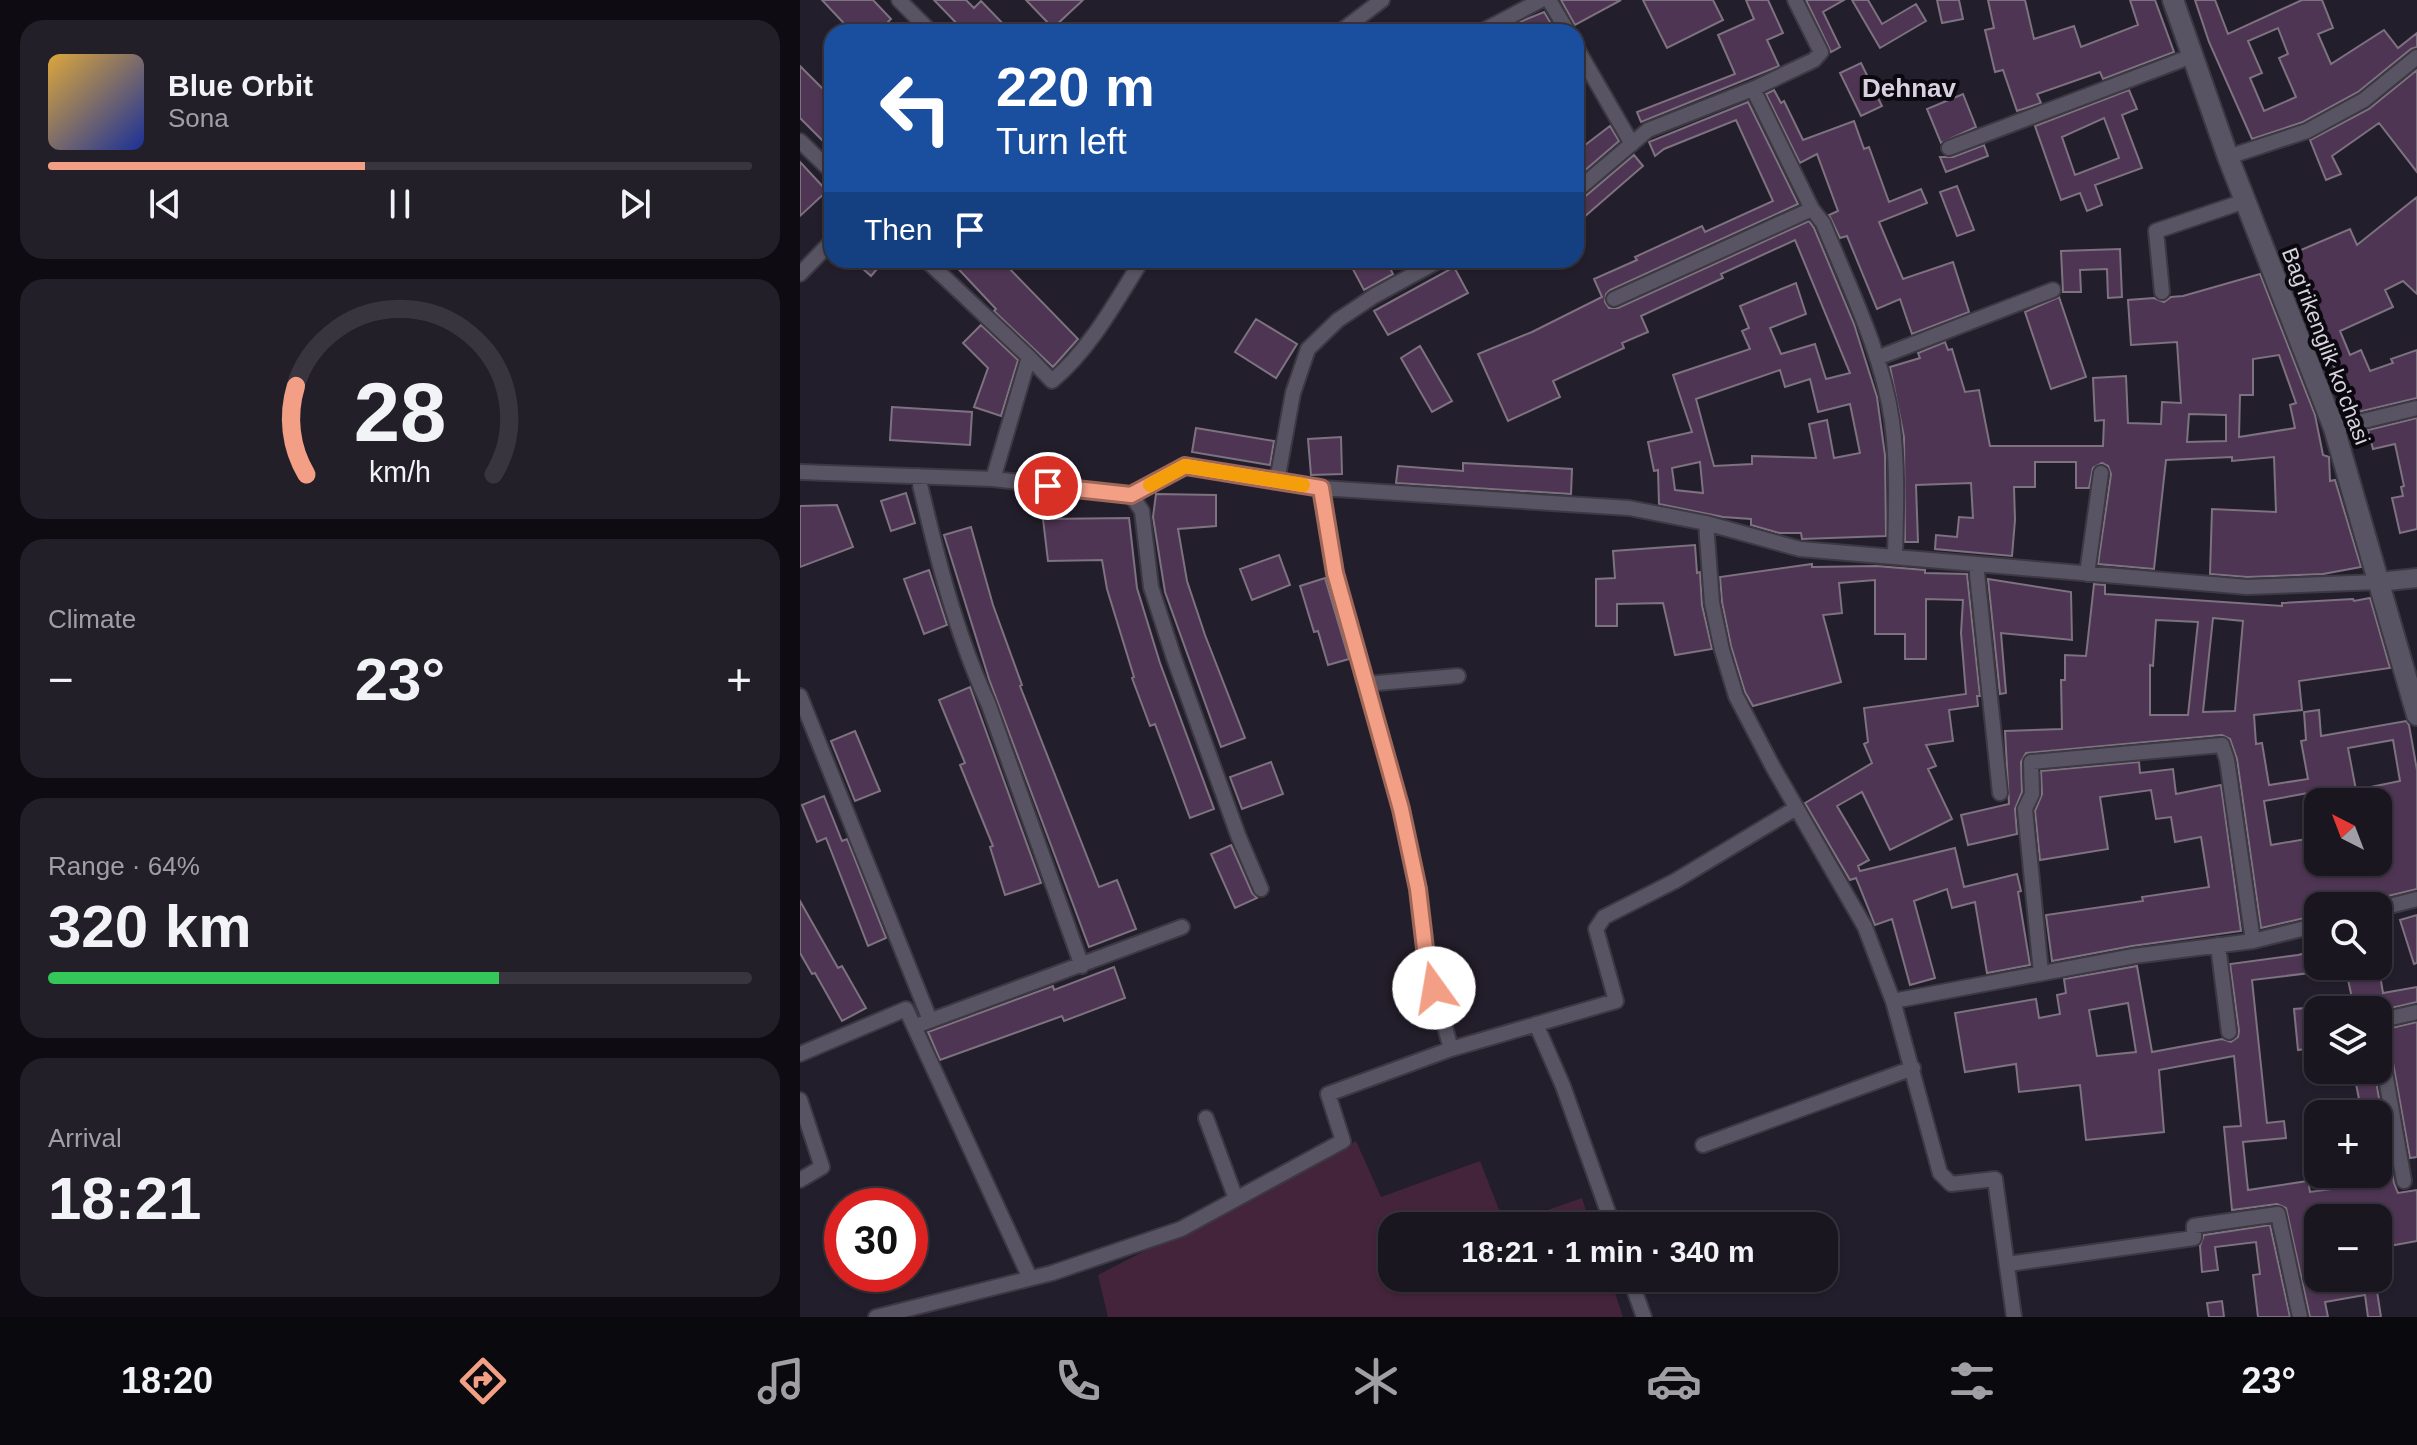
<!DOCTYPE html>
<html lang="en">
<head>
<meta charset="utf-8">
<style>
	body { margin:0; font-family:Helvetica,sans-serif; background:#231f29; color:#f1f3f6; height:100vh; display:flex; flex-direction:column; font-size:30px; white-space:nowrap }
	* { box-sizing:border-box; margin:0 }
	p { font-size:26px; color:#9f9fa5 }
	.icon { flex:none; width:44px; height:44px; fill:none; stroke:currentColor; stroke-width:2; stroke-linecap:round; stroke-linejoin:round }
	.map { position:relative; flex:1; overflow:hidden }
	.sheet { display:flex; flex-direction:column; gap:20px; padding:20px; background:#0e0c12; width:800px }
	.sheet>* { flex:none }
	.top-card { position:absolute; left:24px; top:24px; width:760px; height:244px; border-radius:24px; box-shadow:0 2px 6px #0004,0 0 0 2px #38353e; background:#1a4fa0; color:#fff; overflow:hidden }
	.needle { width:52px; rotate:318deg }
	.buttons { position:absolute; left:1504px; top:788px; display:grid; gap:16px }
	.buttons a { display:grid; place-items:center; width:88px; height:88px; border-radius:16px; background:#1a1620; box-shadow:0 2px 6px #0004,0 0 0 2px #38353e; font-size:40px }
	.speed { position:absolute; left:24px; top:1188px; display:flex; gap:16px; font-size:40px; font-weight:700; text-align:center }
	.speed>* { display:grid; place-content:center; width:104px; height:104px; border-radius:50%; background:#1a1620; box-shadow:0 2px 6px #0004,0 0 0 2px #38353e; line-height:1 }
	.speed .limit { border:12px solid #d22; background:#fff; color:#111 }
	.pin { position:absolute; display:grid; place-items:center; width:68px; height:68px; color:#fff; margin:-34px; border:4px solid #fff; border-radius:50%; box-shadow:0 2px 8px #0007 }
	.me { position:absolute; width:88px; margin:-44px; rotate:347deg; stroke-linejoin:round; filter:drop-shadow(0 0 6px #0008) }
	.turn { display:flex; align-items:center; gap:28px; height:168px; padding:0 40px; font-size:36px }
	.turn .icon { width:104px; height:104px; stroke-width:2.5 }
	.turn b { display:block; font-size:56px; line-height:68px }
	.then { display:flex; align-items:center; height:76px; padding:0 40px; background:#0003; gap:16px; font-size:30px }
	.big { font-size:60px; font-weight:600; line-height:1.1 }
	.sheet .tile { flex:1; display:flex; flex-direction:column; justify-content:center; gap:12px; min-width:0; padding:0 28px; border-radius:24px; background:#231f29 }
	.sheet .dial { align-items:center; gap:0 }
	.dial svg { height:208px; overflow:visible; fill:none; stroke:#38353e; stroke-width:7; stroke-linecap:round; text-anchor:middle }
	.dial text { fill:#f1f3f6; stroke:none }
	.song { display:flex; align-items:center; gap:24px }
	.cover { width:96px; height:96px; border-radius:12px; background:linear-gradient(135deg,hsl(40 70% 55%),hsl(230 70% 35%)) }
	.played { height:8px; border-radius:4px; background:linear-gradient(90deg,#f39f86 45%,#38353e 45%) }
	.keys { display:flex; justify-content:space-around; direction:ltr }
	.heat { display:flex; justify-content:space-between; align-items:center; font-size:44px; direction:ltr }
	.charge { height:12px; border-radius:6px; background:linear-gradient(90deg,#34c759 64%,#38353e 0) }
	.trip { position:absolute; left:578px; top:1212px; width:460px; height:80px; border-radius:24px; background:#1a1620; box-shadow:0 2px 6px #0004,0 0 0 2px #38353e; font-weight:600; line-height:80px; text-align:center }
	.tabs { display:flex; height:128px; justify-content:space-around; align-items:center; background:#0a090d; color:#9f9fa5 }
	.tabs .icon { width:56px; height:56px }
	.tabs .current { color:#f39f86 }
	.tabs b { font-size:36px; color:#f1f3f6 }
	main { display:flex; flex:1; min-height:0 }
	.map>svg:first-child { display:block }
</style>
</head>
<body>
<main>
<section class="sheet">
<div class="tile">
<div class="song"><i class="cover"></i><div><b>Blue Orbit</b><p>Sona</p></div></div>
<div class="played"></div>
<div class="keys"><svg class="icon" aria-label="previous" viewBox="0 0 24 24"><path d="M18 5L8 12l10 7zM5 5v14"/></svg><svg class="icon" aria-label="pause" viewBox="0 0 24 24"><path d="M8 5v14M16 5v14"/></svg><svg class="icon" aria-label="next" viewBox="0 0 24 24"><path d="M6 5l10 7-10 7zM19 5v14"/></svg></div>
</div>
<div class="tile dial"><svg viewBox="0 0 100 80">
<path d="M14 69A42 42 0 1 1 86 69"/>
<path d="M14 69A42 42 0 0 1 10 35" stroke="#f39f86"/>
<text x="50" y="56" font-size="32" font-weight="700">28</text>
<text x="50" y="72" font-size="11">km/h</text>
</svg></div>
<div class="tile"><p>Climate</p>
<div class="heat"><a>−</a><b class="big">23°</b><a>+</a></div>
</div>
<div class="tile"><p>Range · 64%</p><b class="big">320 km</b><div class="charge"></div></div>
<div class="tile"><p>Arrival</p><b class="big">18:21</b></div>
</section>
<div class="map">
<svg width="1617" height="1317" viewBox="0 0 1617 1317">
	<rect width="100%" height="100%" fill="#231e2b"/>
	<path fill="#44243a" d="M556 1141 581 1197 680 1161 705 1225 782 1198 791 1226H592V1278H810L823 1317H308L298 1275Z"/>
	<path fill="#4f3554" stroke="#7d727f" stroke-width="2" fill-rule="evenodd" d="M22 0H73L91 19 78 32H52Z
		M134 0H166L174 8 181 1 211 32H165Z
		M226 0H283L253 28Z
		M761 0H821L775 25Z
		M843 0H913L923 20 867 48Z
		M946 0H968L983 33 967 40 979 66 841 122 837 112 935 74 918 35 954 19Z
		M1006 0H1044L1023 12 1040 47 1031 52Z
		M1052 0H1068L1082 24 1116 4 1126 21 1080 48Z
		M1137 0H1159L1163 19 1142 23Z
		M1188 0H1225L1234 39 1274 26 1281 47 1338 25 1330 0H1355L1374 52 1303 79 1300 72 1237 94 1241 103 1217 111 1203 70 1195 72 1185 30 1194 28Z
		M1395 0H1415L1428 34 1502 0H1522L1533 28 1518 34 1531 64 1584 30 1598 48 1617 33V47L1611 49 1558 92 1503 122 1452 139 1409 42ZM1478 28 1488 54 1479 58 1496 97 1464 111 1450 78 1462 73 1448 41Z
		M744 12 756 32H702L722 21Z
		M1061 63 1082 106 1061 116 1040 73Z
		M0 66 32 98V150L0 118Z
		M1617 70V172L1579 123 1532 156 1541 174 1526 180 1510 140 1569 109Z
		M974 90 981 103 984 101 1003 140 1054 121 1064 149 1069 147 1089 202 1121 189 1127 203 1079 222 1103 279 1153 262 1169 312 1112 334 1100 299 1077 309 1047 236 1040 238 1029 215 1038 211 1017 154 1000 163 966 94Z
		M1329 90 1337 109 1322 115 1342 168 1295 185 1302 205 1287 211 1280 193 1261 200 1235 126ZM1304 118 1319 158 1275 175 1262 137Z
		M1163 94 1176 127 1141 143 1127 109Z
		M948 102 998 204 810 290 806 294 805 302 809 308H818L1009 221 1014 228 1054 324 1077 397 1085 455 1086 536 1002 539 1001 533H979L951 525V519L923 517 859 504 858 470 854 471 848 442 892 432 873 375 950 349 942 331 949 328 940 306 996 283 1006 314 970 328 981 354 1015 344 1026 379 1050 373 995 240 921 274 923 278 841 316 848 332 822 343 824 348 753 381 760 397 708 421 678 354 732 332 802 297 794 279 837 260 835 257 902 226 905 232 973 201 936 120 864 149 855 156 849 142ZM980 370 985 387 1010 379 1018 412 1050 404 1060 453 1034 458 1027 420 1009 424 1016 458 952 456V464L914 466 896 399ZM900 462 903 493 875 490 872 468Z
		M810 126 819 141 776 178V152Z
		M1184 145 1188 156 1146 172 1140 157H1153Z
		M834 155 843 166 776 224V201L782 199Z
		M0 162 27 191 0 216Z
		M1157 186 1174 230 1157 236 1140 192Z
		M1617 197V294L1603 281 1585 290 1593 307 1540 331 1550 355 1561 350 1570 371 1593 363 1591 359 1617 350V398L1554 413 1541 377 1539 378 1516 327 1519 326 1487 256 1550 229 1557 245Z
		M1320 249 1322 297 1308 298 1307 269 1280 270 1281 292H1263L1261 251Z
		M53 260H85L71 276Z
		M150 260H201L278 339 253 367 194 311 196 309Z
		M548 260H586L593 274 564 290Z
		M654 267 668 293 588 335 574 311Z
		M1460 274 1515 415 1523 455 1529 457 1530 481 1535 480 1561 567 1523 574 1447 577 1410 574 1412 509 1476 512 1474 457 1432 461V457L1366 460 1354 569 1298 564 1311 474 1308 466 1302 463 1293 468 1289 488H1276V462H1235V487H1214L1215 520 1212 556 1135 549 1136 535 1157 537 1159 517 1173 518 1171 483 1116 485 1118 542H1105L1104 437 1090 367 1120 358 1118 353 1145 342 1148 350 1152 349 1165 392 1179 390 1190 446H1303L1304 420 1295 421 1293 378 1326 376 1328 423 1361 424 1362 402 1381 403 1377 342 1331 345 1328 300 1354 298 1364 302 1371 297 1383 296ZM1479 355 1496 403 1490 405 1495 428 1439 437 1440 395H1453V359ZM1389 414 1426 415V441L1387 442Z
		M1259 297 1286 377 1251 389 1225 312Z
		M456 319 497 344 476 378 435 352Z
		M181 325 218 360 201 416 174 407 188 368 163 343Z
		M620 346 652 401 632 412 601 358Z
		M92 407 172 412 170 445 90 440Z
		M1617 418V529L1600 533 1592 498 1603 496 1601 487 1604 486 1595 444 1573 449 1568 430Z
		M396 428 474 441 470 465 392 452Z
		M541 437 542 474 511 475 508 439Z
		M663 463 772 469 771 494 596 483 598 466 663 471Z
		M106 493 115 523 91 531 81 501Z
		M356 494 416 495V526L378 529 387 581 405 635 445 738 421 747 365 592 353 517Z
		M37 505 53 547 0 567V506Z
		M329 518 337 588 360 663 414 809 390 818 355 724 350 726 332 678 334 677 307 589 302 560 248 561 243 519Z
		M171 527 193 605 222 685 220 686 299 887 317 880 336 929 289 947 189 679 144 535Z
		M895 545 897 573 900 572 902 605 912 649 875 655 863 603 817 604V626H796V579L815 578 813 551Z
		M479 555 490 585 452 600 440 569Z
		M1012 564V567L1076 566 1125 570V573L1167 574 1180 696H1177L1178 706 1149 710 1153 741 1126 745 1136 766 1128 769 1152 819 1090 850 1062 792 1037 806 1069 860 1058 866 1060 871 1155 848 1164 887 1217 874 1221 891 1218 892 1230 965 1187 973 1175 902 1152 908 1147 889 1114 901 1135 978 1110 985 1092 919 1075 925 1056 878 1050 880 1005 803 1072 763 1064 744 1068 742 1064 708 1166 694 1161 633 1163 600 1126 599V659H1105V634H1075V580L1039 583 1042 613 1023 615 1041 682 953 706 945 692 931 646 922 602 920 577Z
		M129 570 147 625 124 634 104 579Z
		M525 578 549 659 528 665 518 631 514 632 500 586Z
		M1188 579 1271 592 1272 640 1201 633 1206 693 1200 694Z
		M1294 584 1305 585V594L1482 606V603L1553 599 1554 601 1570 598 1590 668 1499 681 1502 710 1454 715 1456 744 1462 743 1469 785 1508 779 1501 741 1506 740 1504 712 1519 710 1521 736 1606 721 1609 725 1617 770V889L1576 899 1569 906H1518V915L1461 928 1437 759 1430 739 1422 735 1226 753 1221 762 1222 792 1215 809 1217 834 1168 845 1161 815 1209 804 1205 731 1262 729 1261 680H1265V655L1286 656ZM1413 618 1443 621 1435 711 1403 712ZM1356 620 1398 622 1388 715H1350V665L1353 666ZM1593 740 1600 781 1556 790 1548 748ZM1525 790 1528 802H1578V862H1518V837L1471 845 1464 801Z
		M170 687 241 883 205 895 190 847 193 846 160 765 165 763 139 700Z
		M55 731 80 791 55 801 31 741Z
		M471 762 483 794 442 809 430 777Z
		M1339 762 1340 773 1373 769 1376 794 1421 785 1441 931 1332 946 1252 961 1246 915 1343 901 1342 897 1409 887 1401 837 1375 842 1371 817 1356 819 1351 790 1300 797 1308 849 1240 860 1235 811 1242 794 1241 771Z
		M24 796 42 841 47 839 86 938 68 946 26 838 17 842 2 805Z
		M431 845 452 893 457 898 435 908 411 854Z
		M0 901 38 968 42 966 66 1008 42 1021 15 973 12 974 0 953Z
		M1617 915V963L1614 964 1600 920Z
		M1518 950V972L1452 980 1467 1123 1484 1121 1486 1138 1443 1142 1448 1190 1508 1181 1510 1192 1576 1183 1578 1114H1562L1554 1074 1574 1070 1594 1183 1598 1193 1617 1190V1241L1578 1248V1218H1558L1556 1204 1512 1210 1518 1251V1278H1575L1581 1317H1568L1565 1295 1525 1302 1528 1317H1510L1486 1208 1477 1204 1432 1210 1424 1127 1441 1126 1434 1056 1359 1070 1364 1132 1286 1140 1280 1085 1219 1092 1216 1064 1165 1072 1155 1013 1236 999 1239 1018 1260 1014 1257 995 1266 993 1264 979 1337 966 1352 1052 1422 1039 1431 1042 1438 1037 1439 1031 1430 964 1498 955ZM1328 1003 1336 1052 1297 1056 1289 1010Z
		M1545 966H1564L1565 972 1579 969 1583 993 1617 987V1002L1578 1011 1548 1010 1547 998H1552Z
		M314 967 325 998 264 1021 262 1016 140 1060 128 1032 253 986 254 990Z
		M1518 1007V1047L1498 1050 1494 1009Z
		M1617 1022V1157L1610 1158 1587 1029Z
		M1470 1225 1490 1317H1458L1453 1275 1460 1274 1456 1242 1415 1247 1418 1270 1402 1272 1400 1246 1404 1235Z
		M1422 1301 1424 1317H1409L1407 1303Z"/>
	<g fill="none" stroke-linecap="round" stroke-linejoin="round">
		<defs>
			<path id="minor" d="M99 0 131 32
				M749 0 768 32
				M540 32 582 0
				M681 32 741 0
				M776 47 832 144
				M0 141 32 172
				M1149 148 1392 56
				M1428 157 1507 131 1564 100 1617 57
				M776 191 848 130 955 88 1014 60 1021 52 995 0
				M1012 209 1023 223C1049 287 1082 352 1092 421 1098 466 1096 512 1095 557
				M126 260 229 357
				M0 274 32 241
				M1362 292 1356 231 1445 201
				M814 299 1012 209 953 89
				M1077 358 1253 290
				M1534 428 1617 408
				M0 472 193 479 331 495 385 466 521 488 829 508 906 523 1000 549 1447 587 1579 582
				M118 476C136 553 155 632 188 703L282 966
				M193 479 229 357 252 381C291 348 315 303 342 260
				M477 481 493 393 508 349 538 320 574 296 640 260
				M521 488 535 573 601 809 618 889 626 957 651 1049
				M331 495 342 511 351 587 374 658 438 835 461 889
				M906 523 912 603 922 650 936 696 973 767 1065 927 1093 1001 1140 1173 1151 1184 1195 1179 1214 1317
				M1176 564 1200 793
				M1287 574 1301 473
				M566 684 658 676
				M0 696 130 1020
				M1578 909 1617 899
				M1418 945 1429 1032
				M1241 973 1225 809 1232 794 1231 762 1422 745 1427 760 1453 941
				M1093 1001 1334 956 1453 941 1518 925
				M1578 1021 1617 1012
				M121 1024 382 927
				M736 1024 763 1086 813 1226
				M1578 1032 1604 1181
				M0 1054 106 1009 230 1278
				M0 1100 22 1167 0 1180
				M406 1118 436 1199
				M903 1145 1113 1068
				M1208 1264 1394 1238V1226L1478 1214 1500 1317
				M830 1278 844 1317
				M76 1317 252 1273 381 1229 543 1141 528 1094 651 1049 816 1001 796 929 804 917 875 881 996 808"/>
			<path id="tertiary" d="M1579 582 1617 578"/>
			<path id="secondary" d="M1373 0 1428 157 1534 428 1617 715"/>
		</defs>
		<use href="#minor" stroke="#3d3943" stroke-width="18"/>
		<use href="#tertiary" stroke="#3d3943" stroke-width="22"/>
		<use href="#secondary" stroke="#3d3943" stroke-width="24"/>
		<use href="#minor" stroke="#595463" stroke-width="14"/>
		<use href="#tertiary" stroke="#595463" stroke-width="18"/>
		<use href="#secondary" stroke="#595463" stroke-width="20"/>
	</g>
	<g fill="none" stroke-linecap="round" stroke-linejoin="round">
		<defs>
			<path id="route" d="M248 486 331 495 385 466 521 488 535 573 601 809 618 889 626 957 634 988"/>
		</defs>
		<use href="#route" stroke="#9e6757" stroke-width="20"/>
		<use href="#route" stroke="#f39f86" stroke-width="14"/>
		<path stroke="#f59e0b" stroke-width="14" d="M350 485 385 466 503 485"/>
	</g>
	<g text-anchor="middle" dominant-baseline="central" stroke-width="8" stroke-linejoin="round" paint-order="stroke">
		<g font-size="22" fill="#d7d4dd" stroke="#0b090f">
			<text transform="translate(1526 346) rotate(69)">Bag'rikenglik ko'chasi</text>
		</g>
		<g font-size="26" font-weight="bold" fill="#d6d0e1" stroke="#0b090f">
			<text x="1109" y="88">Dehnav</text>
		</g>
	</g>
</svg>
<div class="buttons">
<a><svg class="needle" viewBox="-14 -14 28 28"><path d="M0-13l5 13h-10z" fill="#e53935"/><path d="M0 13l5-13h-10z" fill="#9f9fa5"/></svg></a>
<a><svg class="icon" aria-label="search" viewBox="0 0 24 24"><circle cx="10" cy="10" r="6"/><path d="M15 15l6 6"/></svg></a>
<a><svg class="icon" aria-label="layers" viewBox="0 0 24 24"><path d="M12 4l9 5-9 5-9-5zM3 14l9 5 9-5"/></svg></a>
<a>+</a>
<a>−</a>
</div>
<div class="speed"><div class="limit">30</div></div>
<div class="pin" style="left:248px;top:486px;background:#d93025"><svg class="icon" aria-label="arrive" viewBox="0 0 24 24"><path d="M6 21V4h12l-3 4 3 4H6"/></svg></div>
<svg class="me" style="left:634px;top:988px" viewBox="-20 -20 40 40"><circle r="19" fill="#fff"/><path d="M0-13L10 11 0 6-10 11z" fill="#f39f86"/></svg>
<div class="trip">18:21 · 1 min · 340 m</div>
<div class="top-card">
<div class="turn"><svg class="icon" aria-label="left" viewBox="0 0 24 24"><path d="M17 20v-9H6M10 6l-5 5 5 5"/></svg><div><b>220 m</b>Turn left</div></div>
<div class="then">Then<svg class="icon" aria-label="arrive" viewBox="0 0 24 24"><path d="M6 21V4h12l-3 4 3 4H6"/></svg></div>
</div>
</div>
</main>
<nav class="tabs">
<b>18:20</b>
<svg class="icon current" aria-label="directions" viewBox="0 0 24 24"><path d="M12 3l9 9-9 9-9-9zM9 14v-3h6M13 9l2 2-2 2"/></svg>
<svg class="icon" aria-label="music" viewBox="0 0 24 24"><path d="M9 18V5l10-2v13"/><circle cx="6" cy="18" r="3"/><circle cx="16" cy="16" r="3"/></svg>
<svg class="icon" aria-label="phone" viewBox="0 0 24 24"><path d="M5 4h4l2 5-3 2q2 4 5 5l2-3 5 2v4C11 20 4 13 5 4z"/></svg>
<svg class="icon" aria-label="climate" viewBox="0 0 24 24"><path d="M12 3v18M4 7l16 10M4 17L20 7"/></svg>
<svg class="icon" aria-label="car" viewBox="0 0 24 24"><path d="M5 17H2v-5l4-1 3-4h7l3 4 3 1v5h-3M9 17h6M6 11h13"/><circle cx="7" cy="17" r="2"/><circle cx="17" cy="17" r="2"/></svg>
<svg class="icon" aria-label="filters" viewBox="0 0 24 24"><path d="M4 7h16M4 17h16"/><circle cx="9" cy="7" r="2"/><circle cx="15" cy="17" r="2"/></svg>
<b>23°</b>
</nav>
</body>
</html>
